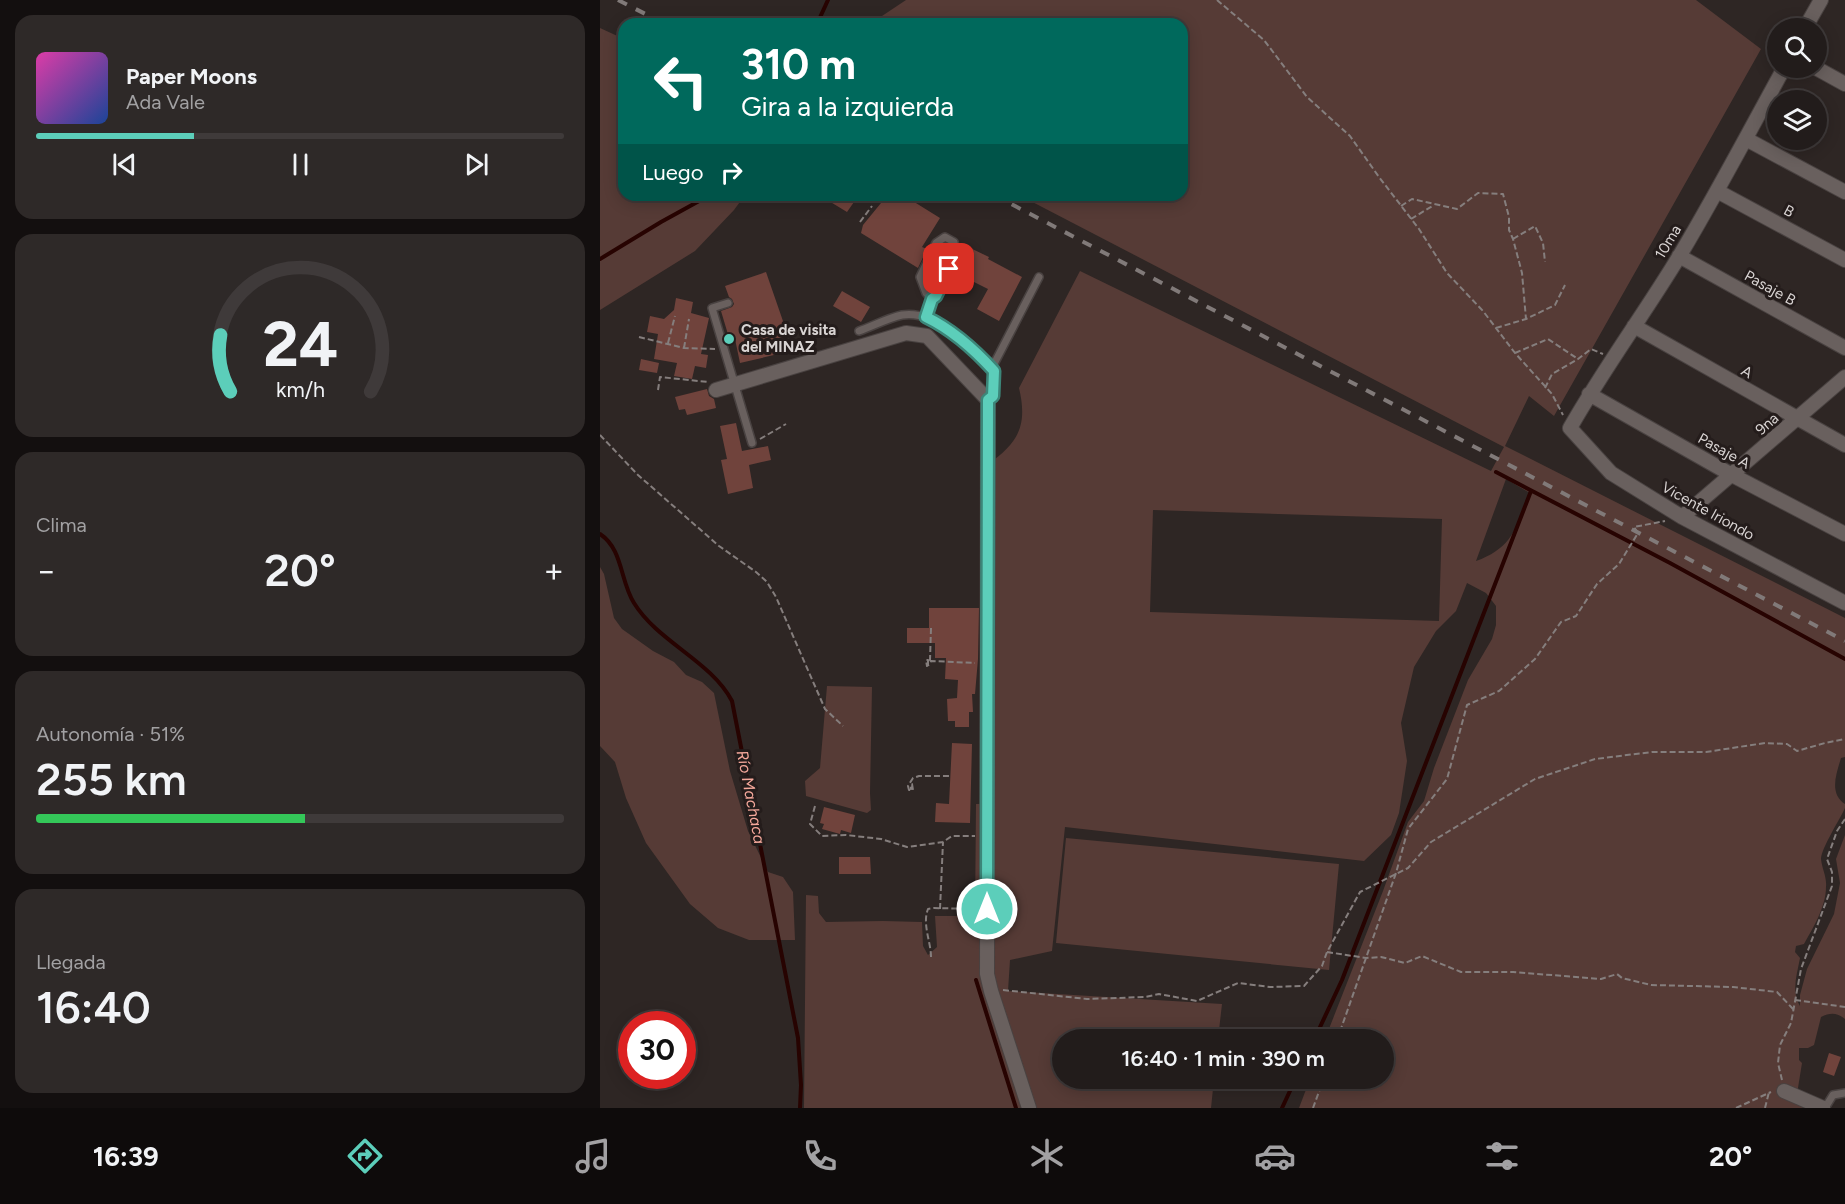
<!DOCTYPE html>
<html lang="es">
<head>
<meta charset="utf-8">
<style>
	body { margin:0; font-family:Figtree,sans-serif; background:#2e2928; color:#f1f3f6; height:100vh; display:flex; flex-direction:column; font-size:22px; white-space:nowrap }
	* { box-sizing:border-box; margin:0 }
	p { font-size:20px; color:#a2a1a3 }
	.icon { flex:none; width:33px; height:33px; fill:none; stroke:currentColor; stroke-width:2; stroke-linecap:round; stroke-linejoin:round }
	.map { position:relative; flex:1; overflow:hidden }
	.sheet { display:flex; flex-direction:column; gap:15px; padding:15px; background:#130f0f; width:600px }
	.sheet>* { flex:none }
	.guide { position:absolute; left:18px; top:18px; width:570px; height:183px; border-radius:18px; box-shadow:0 3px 15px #0003,0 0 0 2px #3f3a3a; background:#00695c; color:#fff; overflow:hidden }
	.tools { position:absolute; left:1167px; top:18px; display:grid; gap:12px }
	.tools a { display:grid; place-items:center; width:60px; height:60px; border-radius:50%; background:#221c1b; box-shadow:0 3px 15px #0003,0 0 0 2px #3f3a3a; font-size:30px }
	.speed { position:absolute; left:18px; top:1011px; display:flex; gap:12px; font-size:30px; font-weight:700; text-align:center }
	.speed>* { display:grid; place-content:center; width:78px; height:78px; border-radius:50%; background:#221c1b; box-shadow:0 3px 15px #0003,0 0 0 2px #3f3a3a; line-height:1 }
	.speed .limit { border:9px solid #d22; background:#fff; color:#111 }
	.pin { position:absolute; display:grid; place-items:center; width:51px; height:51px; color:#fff; margin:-26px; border-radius:12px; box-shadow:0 3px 9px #0006 }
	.me { position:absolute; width:66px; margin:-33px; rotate:0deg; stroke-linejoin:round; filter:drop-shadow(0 0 4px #0008) }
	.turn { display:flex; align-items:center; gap:21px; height:126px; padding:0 24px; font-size:27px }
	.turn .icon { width:78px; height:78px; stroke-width:2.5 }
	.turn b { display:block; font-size:42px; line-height:51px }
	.then { display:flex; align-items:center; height:57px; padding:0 24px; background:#0003; gap:12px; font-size:22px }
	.big { font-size:45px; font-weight:600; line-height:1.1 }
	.sheet .card { flex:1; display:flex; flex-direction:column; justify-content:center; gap:9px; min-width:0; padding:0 21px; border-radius:18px; background:#2e2928 }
	.sheet .dial { align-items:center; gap:0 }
	.dial svg { height:156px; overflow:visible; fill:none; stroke:#3f3a3a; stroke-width:7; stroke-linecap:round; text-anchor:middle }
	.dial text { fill:#f1f3f6; stroke:none }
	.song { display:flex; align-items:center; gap:18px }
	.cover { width:72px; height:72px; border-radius:9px; background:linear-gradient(135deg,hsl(320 70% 55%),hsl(220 70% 35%)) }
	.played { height:6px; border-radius:3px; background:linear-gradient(90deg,#5cceba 30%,#3f3a3a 30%) }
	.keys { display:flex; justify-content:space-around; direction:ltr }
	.heat { display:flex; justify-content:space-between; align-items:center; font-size:33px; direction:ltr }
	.charge { height:9px; border-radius:4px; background:linear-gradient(90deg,#34c759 51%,#3f3a3a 0) }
	.trip { position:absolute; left:452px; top:1029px; width:342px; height:60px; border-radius:30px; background:#221c1b; box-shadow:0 3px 15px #0003,0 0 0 2px #3f3a3a; font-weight:600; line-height:60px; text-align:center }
	.tabs { display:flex; height:96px; justify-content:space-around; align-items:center; background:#0e0b0b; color:#a2a1a3 }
	.tabs .icon { width:42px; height:42px }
	.tabs .selected { color:#5cceba }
	.tabs b { font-size:27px; color:#f1f3f6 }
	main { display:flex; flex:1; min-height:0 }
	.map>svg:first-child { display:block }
</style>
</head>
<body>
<main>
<section class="sheet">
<div class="card">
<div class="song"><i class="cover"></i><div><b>Paper Moons</b><p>Ada Vale</p></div></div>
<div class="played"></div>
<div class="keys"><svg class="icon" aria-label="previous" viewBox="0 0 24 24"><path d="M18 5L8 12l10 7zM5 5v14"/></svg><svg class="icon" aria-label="pause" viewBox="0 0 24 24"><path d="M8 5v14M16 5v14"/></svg><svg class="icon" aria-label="next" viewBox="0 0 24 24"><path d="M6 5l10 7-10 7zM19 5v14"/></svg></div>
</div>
<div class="card dial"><svg viewBox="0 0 100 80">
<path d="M14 69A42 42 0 1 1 86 69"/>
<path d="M14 69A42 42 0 0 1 9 40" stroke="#5cceba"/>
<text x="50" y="56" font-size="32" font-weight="700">24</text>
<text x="50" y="72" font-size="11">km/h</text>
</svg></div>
<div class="card"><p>Clima</p>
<div class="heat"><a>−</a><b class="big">20°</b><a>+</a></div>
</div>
<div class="card"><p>Autonomía · 51%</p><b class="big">255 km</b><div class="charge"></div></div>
<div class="card"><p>Llegada</p><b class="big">16:40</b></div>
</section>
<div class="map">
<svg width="1245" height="1108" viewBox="0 0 1245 1108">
	<rect width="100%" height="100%" fill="#2e2624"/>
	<path fill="#563b36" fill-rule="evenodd" d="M306 0H1096L1161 49 954 416 929 396 905 446 1245 618V757L1241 758C1236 775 1229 793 1245 804V808C1240 819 1221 849 1221 859 1222 869 1227 877 1226 887 1226 907 1213 928 1204 944L1196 946 1195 952 1200 958C1197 974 1191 992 1200 1006V995L1207 969 1234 914 1240 883 1236 859 1245 835V1019C1236 1012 1230 1013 1221 1017L1214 1045 1208 1048H1199V1060L1202 1063 1197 1094 1182 1097 1204 1108H699L710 1079 783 1078V1040L725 1039 783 891 808 822 824 801 834 768 868 680 892 639 896 625V606L886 593 867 583 856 611 836 631 814 667 801 723 807 761 799 813 791 835 764 861 465 827 452 951 410 960 408 991 622 1004 618 1039 462 1040V1078L614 1079 611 1108H429L387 974 388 464C418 443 428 426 419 388L480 271 891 471 904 447 419 195H582V24H270ZM906 479 930 493C917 526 913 548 876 561ZM553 510 842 519 839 621 550 612Z
		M0 28 24 39V195H145L134 210 95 251 0 310Z
		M0 567 4 574 14 618 22 629 53 651 74 662 86 675 102 682 114 693 130 771 148 831 168 872 183 877 193 892 195 940H149L118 928 90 904 46 843 26 798 15 762 0 746Z
		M227 686 272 687 270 793 271 810 267 813 206 796 205 781 220 768Z
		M376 804H381L383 981 425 1108H204L206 895 218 896 219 913 226 922 283 921 322 922 323 946 328 955 337 947 335 916H375Z
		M466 838 739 864 729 970 456 943Z"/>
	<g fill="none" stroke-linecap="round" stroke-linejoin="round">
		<path stroke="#270301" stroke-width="4" d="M217 24 228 0
			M0 259 61 222 110 195
			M896 472 1070 563 1245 659
			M0 534C23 549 20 581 34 603 58 642 111 661 132 701L198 1038 201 1085 200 1108
			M376 980 416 1108
			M714 1040 742 980 931 491
			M682 1108 696 1078"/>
	</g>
	<path fill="#70433c" d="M219 195H242L254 202 247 212Z
		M283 195H303L340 218 322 247 327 249 318 268 261 233 263 225 281 203 279 201Z
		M364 245 389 257 388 259 422 277 399 321 377 309 388 289 354 272Z
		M166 272 184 324 181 325 187 352 140 363 135 339 130 341 121 311 132 307 134 304 132 299 129 297 125 286Z
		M242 291 270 307 261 322 233 306Z
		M76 298 93 302 91 313 109 318 101 354 108 355 106 368 95 366 92 379 74 376 77 363 54 359 58 334 47 332 50 316 64 319 74 310Z
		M41 359 59 363 57 373 39 370Z
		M107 389 109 396 114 399 116 408 87 415 85 409 79 410 75 397Z
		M136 423 142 451 168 446 171 460 149 465 153 488 128 494 121 460 127 459 120 426Z
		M329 608H379L378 659 375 694H372L373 712H369V727H355V721H348L347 699 357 698 358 680 345 679 346 658H335V643H307V628H329Z
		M352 743 372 744 370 823 335 822 336 803 349 804Z
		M224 807 255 815 251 833 241 830 240 834 222 829 224 824 220 823Z
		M239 857H270L271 874H239Z
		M1229 1053 1241 1057 1234 1076 1223 1072Z"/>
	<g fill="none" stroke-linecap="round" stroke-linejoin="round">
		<defs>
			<path id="lane" d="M128 303 112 308 152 443
				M326 317C332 292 359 269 354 242L345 237 336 243 320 277 326 293 332 299
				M259 331C273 326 288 318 302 315 336 309 373 349 394 371
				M388 400 393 396 394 364 439 277
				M1225 1108 1233 1095 1245 1093"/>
			<path id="street" d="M1205 28 1221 0
				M1184 68C1150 130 1117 193 1080 255 1045 313 1004 368 970 428L1011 473 1082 517 1245 603
				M1216 68 1245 84
				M1146 139 1245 192
				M1117 191 1245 260
				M1079 256 1245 348
				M1034 326 1245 445
				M116 390 306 333 327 336 388 400 387 974 391 991 429 1108
				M989 394 1132 475 1245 534
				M1082 517 1245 377
				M1184 1091 1223 1108"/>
		</defs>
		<use href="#lane" stroke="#494241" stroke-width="10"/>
		<use href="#street" stroke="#494241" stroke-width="16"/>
		<path stroke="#857e7d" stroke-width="2" stroke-dasharray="6 3" stroke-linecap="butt" d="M617 0 664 40 707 97 750 136 779 177 819 229 847 273 883 311 915 353 952 394 963 415
			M801 206 812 199 857 209 878 193 903 194 909 217V230L913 239 922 273 926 319
			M811 219 834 205
			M260 222 272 206
			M913 239 935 226 943 243 945 262
			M896 328 926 319 955 305 965 285
			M39 337 84 348 115 349
			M68 343 75 316
			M84 348 89 319
			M915 353 948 339 978 359
			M945 388 952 374 978 359 991 349 1003 354
			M58 390 60 377 108 382
			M0 435 38 475 119 546 156 572 167 582 176 597 225 709 243 726
			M160 439 186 424
			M331 628 330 660 328 664V660H326L327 666 330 664 331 661 375 663
			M311 788 312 787 311 789V785L312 784 313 790H309L308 786 313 778 319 776H351
			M215 806 210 824 222 836 246 835 281 839 307 847 343 842 352 836H375
			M340 909 343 842
			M727 952 766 958 781 957 805 963 822 956 861 972H913L1001 979 1017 974 1022 978 1051 985 1133 987 1177 992 1193 1009
			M331 957C331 942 322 924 328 909L334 908 375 909
			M403 990 487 999 545 997 559 994 597 1001 638 983 670 987 704 986 722 966 727 952 760 892 808 868 831 842 935 779 995 759 1052 752H1106L1165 743 1187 744 1197 751 1225 743 1245 739
			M1195 1000 1245 1007
			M737 1040 796 873 808 829 847 779 867 705 899 691 935 659 961 622 976 616 997 584 1019 564 1038 533 1034 527 1065 521
			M1182 1080 1178 1063 1180 1045 1191 1023 1201 969 1232 886V872L1227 859 1237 831 1245 819
			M713 1108 724 1078
			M1136 1108 1171 1092
			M1165 1108 1169 1092"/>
		<use href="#lane" stroke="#69605e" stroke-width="7"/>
		<use href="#street" stroke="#69605e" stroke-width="14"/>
		<path stroke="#817a79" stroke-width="4" stroke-dasharray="10 10" stroke-linecap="butt" d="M18 0 65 24
			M394 195 1245 641"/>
	</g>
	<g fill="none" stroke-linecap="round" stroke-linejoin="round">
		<defs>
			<path id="route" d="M349 269 336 296 332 299 326 317C353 330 374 349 394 371L393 396 388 400 387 909"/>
		</defs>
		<use href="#route" stroke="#3c8679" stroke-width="15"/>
		<use href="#route" stroke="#5cceba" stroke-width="10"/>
	</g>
	<circle fill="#5cceba" stroke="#241c1b" stroke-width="2" cx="129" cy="339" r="6"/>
	<g text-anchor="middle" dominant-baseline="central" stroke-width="6" stroke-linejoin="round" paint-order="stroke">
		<g font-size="15" fill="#d9d4d3" stroke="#241c1b">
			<text transform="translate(1189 211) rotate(28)">B</text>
			<text transform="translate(1068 242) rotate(-59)">10ma</text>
			<text transform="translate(1170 288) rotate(29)">Pasaje B</text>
			<text transform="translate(1147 372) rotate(30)">A</text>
			<text transform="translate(1167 424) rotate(-41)">9na</text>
			<text transform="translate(1124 451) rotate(29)">Pasaje A</text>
			<text transform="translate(1108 511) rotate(29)">Vicente Iriondo</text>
		</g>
		<g font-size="15" font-weight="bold" fill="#d9d4d3" stroke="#241c1b" text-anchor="start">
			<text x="141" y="330">Casa de visita<tspan x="141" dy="17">del MINAZ</tspan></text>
		</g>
		<g font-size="16" font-style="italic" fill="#f5a89b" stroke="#241c1b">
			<text transform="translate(151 797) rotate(79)">Río Machaca</text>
		</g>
	</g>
</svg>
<div class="tools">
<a><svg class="icon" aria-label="search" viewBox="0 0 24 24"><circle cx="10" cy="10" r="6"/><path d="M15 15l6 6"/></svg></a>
<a><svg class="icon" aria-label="layers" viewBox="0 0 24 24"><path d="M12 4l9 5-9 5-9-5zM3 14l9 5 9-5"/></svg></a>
</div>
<div class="speed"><div class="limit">30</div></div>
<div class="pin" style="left:349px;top:269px;background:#d93025"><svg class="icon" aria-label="arrive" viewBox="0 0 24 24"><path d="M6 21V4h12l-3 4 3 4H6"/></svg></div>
<svg class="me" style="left:387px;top:909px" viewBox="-20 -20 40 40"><circle r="17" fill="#5cceba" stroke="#fff" stroke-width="3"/><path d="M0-11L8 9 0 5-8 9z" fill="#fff"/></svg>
<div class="trip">16:40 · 1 min · 390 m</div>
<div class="guide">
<div class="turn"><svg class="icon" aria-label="left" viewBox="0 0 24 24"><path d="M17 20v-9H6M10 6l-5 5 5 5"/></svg><div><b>310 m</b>Gira a la izquierda</div></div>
<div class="then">Luego<svg class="icon" aria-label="right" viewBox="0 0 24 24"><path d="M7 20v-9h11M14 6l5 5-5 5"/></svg></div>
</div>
</div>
</main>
<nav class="tabs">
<b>16:39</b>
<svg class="icon selected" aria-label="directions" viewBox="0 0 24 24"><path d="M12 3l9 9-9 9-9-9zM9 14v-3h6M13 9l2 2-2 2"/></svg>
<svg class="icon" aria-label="music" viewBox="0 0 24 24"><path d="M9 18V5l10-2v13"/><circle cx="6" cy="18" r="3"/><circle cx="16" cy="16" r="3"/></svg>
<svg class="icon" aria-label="phone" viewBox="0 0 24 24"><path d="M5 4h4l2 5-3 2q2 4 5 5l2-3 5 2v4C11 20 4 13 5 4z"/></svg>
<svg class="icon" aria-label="climate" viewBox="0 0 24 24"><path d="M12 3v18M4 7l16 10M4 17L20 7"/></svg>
<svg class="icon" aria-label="car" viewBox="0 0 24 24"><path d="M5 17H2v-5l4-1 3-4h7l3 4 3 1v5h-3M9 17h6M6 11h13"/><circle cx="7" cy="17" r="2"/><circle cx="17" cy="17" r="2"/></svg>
<svg class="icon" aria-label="filters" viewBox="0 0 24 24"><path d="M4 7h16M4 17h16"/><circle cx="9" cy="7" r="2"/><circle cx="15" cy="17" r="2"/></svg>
<b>20°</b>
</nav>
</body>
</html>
